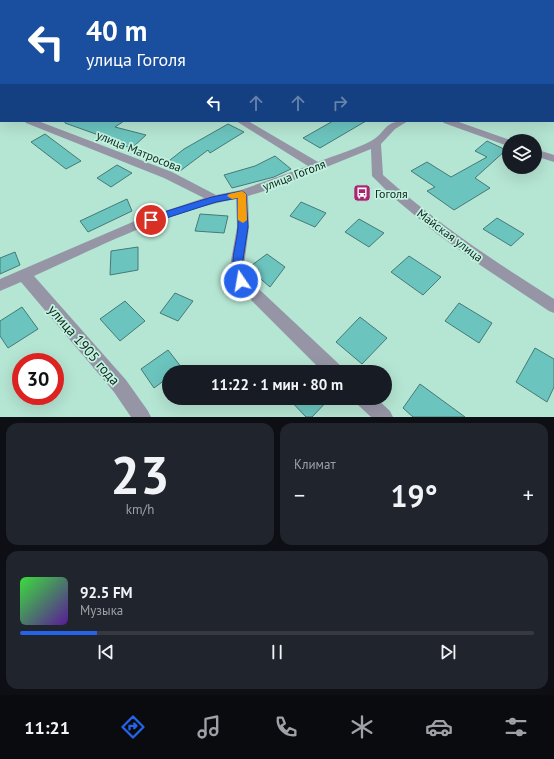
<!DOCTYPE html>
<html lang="ru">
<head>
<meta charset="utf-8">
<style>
	body { margin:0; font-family:"PT Sans",sans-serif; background:#20242c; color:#f1f3f6; height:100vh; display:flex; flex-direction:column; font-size:15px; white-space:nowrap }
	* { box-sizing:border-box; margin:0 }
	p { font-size:13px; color:#9ea1a6 }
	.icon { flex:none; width:22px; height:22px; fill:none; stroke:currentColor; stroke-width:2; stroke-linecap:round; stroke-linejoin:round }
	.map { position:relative; height:417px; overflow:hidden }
	.side { display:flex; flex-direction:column; gap:6px; padding:6px; background:#0d0f14; flex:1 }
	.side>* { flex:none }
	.hud { position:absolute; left:0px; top:0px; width:554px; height:122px; box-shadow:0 4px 16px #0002; background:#1a4fa0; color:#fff; overflow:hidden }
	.fabs { position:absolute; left:502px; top:134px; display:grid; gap:8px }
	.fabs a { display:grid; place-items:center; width:40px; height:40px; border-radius:50%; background:#171b24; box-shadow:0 4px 16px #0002; font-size:20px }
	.speed { position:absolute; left:12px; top:353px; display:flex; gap:8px; font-size:20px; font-weight:700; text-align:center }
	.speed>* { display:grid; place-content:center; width:52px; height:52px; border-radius:50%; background:#171b24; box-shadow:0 4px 16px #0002; line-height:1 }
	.speed .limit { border:6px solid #d22; background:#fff; color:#111 }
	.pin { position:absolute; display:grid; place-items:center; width:34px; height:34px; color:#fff; margin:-17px; border:2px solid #fff; border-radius:50%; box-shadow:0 1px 4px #0007 }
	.me { position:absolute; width:44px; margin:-22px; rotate:348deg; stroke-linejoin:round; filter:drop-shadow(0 0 3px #0008) }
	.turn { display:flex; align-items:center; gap:14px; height:84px; padding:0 20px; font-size:18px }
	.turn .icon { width:52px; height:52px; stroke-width:2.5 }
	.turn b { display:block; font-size:28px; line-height:34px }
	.lanes { display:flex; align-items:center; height:38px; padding:0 20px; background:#0003; justify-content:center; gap:20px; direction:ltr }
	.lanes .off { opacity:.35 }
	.big { font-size:30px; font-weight:800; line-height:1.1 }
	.side .tile { flex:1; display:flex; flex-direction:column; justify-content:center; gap:6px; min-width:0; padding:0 14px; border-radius:12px; background:#20242c }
	.side .dial { align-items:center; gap:0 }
	.dial b { font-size:52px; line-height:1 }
	.song { display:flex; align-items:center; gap:12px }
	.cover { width:48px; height:48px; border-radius:6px; background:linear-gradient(135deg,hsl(120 70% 55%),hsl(270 70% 35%)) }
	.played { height:4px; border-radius:2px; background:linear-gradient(90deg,#2563eb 15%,#363941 15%) }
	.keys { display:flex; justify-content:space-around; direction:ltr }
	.heat { display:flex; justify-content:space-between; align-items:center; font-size:22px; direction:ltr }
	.side .tiles { flex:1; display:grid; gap:6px; grid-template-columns:1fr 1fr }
	.tile:last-child { grid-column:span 2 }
	.trip { position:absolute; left:162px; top:365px; width:230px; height:40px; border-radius:20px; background:#171b24; box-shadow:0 4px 16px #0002; font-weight:800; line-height:40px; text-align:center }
	.menu { display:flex; height:64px; justify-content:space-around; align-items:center; background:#090b0e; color:#9ea1a6 }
	.menu .icon { width:28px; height:28px }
	.menu .selected { color:#2563eb }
	.menu b { font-size:18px; color:#f1f3f6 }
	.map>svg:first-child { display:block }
</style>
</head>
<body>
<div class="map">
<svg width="554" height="417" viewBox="0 0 554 417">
	<rect width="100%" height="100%" fill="#b5e5d3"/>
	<path fill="#6cc4be" stroke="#467a76" d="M65 121H124L115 127 146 135 132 148 116 144 118 142 65 123Z
		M333 121H366L320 148 303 138Z
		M228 124 244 132 210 153 208 150 180 171 165 164 184 149Z
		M45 134 81 161 66 169 31 142Z
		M487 141 506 150 475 178 490 188 454 210 427 191 435 187 411 171 427 162 451 177 487 157 475 151Z
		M275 156 291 169 274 177 232 188 224 175 255 166Z
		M117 165 132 173 111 187 97 178Z
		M127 199 132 211 88 232 80 221Z
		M301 202 326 213 315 227 290 216Z
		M200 214 228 216 224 233 195 231Z
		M497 218 524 234 511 246 483 229Z
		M359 219 384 233 369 247 345 232Z
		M138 247V270L110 275 111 251Z
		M15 252 20 265 0 274V258Z
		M267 254 285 267 270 287 248 268Z
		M409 256 441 277 423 295 391 272Z
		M175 293 193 301 178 321 160 313Z
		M125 301 145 321 120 341 100 319Z
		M459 303 492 323 479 343 445 321Z
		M22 307 38 329 8 348 0 336V321Z
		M360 317 387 338 362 364 336 342Z
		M535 348 554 359V387L547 402 516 382Z
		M168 350 182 368 176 372H169V377L154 388 141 369Z
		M420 384 465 417H413L403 408Z
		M288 398H330L312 417H306Z"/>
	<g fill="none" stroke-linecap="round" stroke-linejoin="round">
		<path fill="#9695a6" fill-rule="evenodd" d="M43 0H50L51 1H44Z
			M174 0H181L182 1H175Z
			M553 58H554V63H553Z
			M0 107H1V113H0Z
			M24 121H38L172 172 216 195 241 190 308 166 236 121H248L318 162C335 155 354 150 371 141 388 132 381 121 408 121L395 129 381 144 383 175C436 223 494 261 554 299V313L549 311 480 265 436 233 394 198 372 176 371 149 277 187 248 196 249 227 244 266 247 278 341 366 343 372H323L236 285 230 266 237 227 236 199C165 212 99 247 34 276L126 380 148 411 151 417H131L114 392 21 282 0 291V279L135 221 204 198 164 178 26 123Z
			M442 121H456L513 141H509V146L505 145 444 123Z
			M535 149 554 155V162L535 156Z
			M354 398H376L390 411 393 417H371L357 404Z"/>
		<defs>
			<path id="rail" d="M405 0 409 1"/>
		</defs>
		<use href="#rail" stroke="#506e63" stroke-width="3"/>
		<use href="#rail" stroke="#c2f3e0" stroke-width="2" stroke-dasharray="5.5" stroke-linecap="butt"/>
	</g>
	<path fill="#2563eb" stroke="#184099" d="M242 191 246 194 248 227 242 266 247 281 245 284 241 286 238 284C227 264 237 247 238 226 238 217 238 207 238 198L216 202 151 223 147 220 148 217 212 197Z"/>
	<path fill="#f59e0b" d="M242 191 246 194 247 220 243 223 238 220V198L232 199 227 196 229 194Z"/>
	<defs>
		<symbol id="bus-square" viewBox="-11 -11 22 22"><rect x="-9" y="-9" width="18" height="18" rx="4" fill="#a82572" stroke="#c2f3e0"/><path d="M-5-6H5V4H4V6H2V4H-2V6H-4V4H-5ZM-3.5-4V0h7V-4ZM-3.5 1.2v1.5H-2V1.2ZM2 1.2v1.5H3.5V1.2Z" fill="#fff"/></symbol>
	</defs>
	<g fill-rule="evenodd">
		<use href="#bus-square" x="352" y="183" width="20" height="20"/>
	</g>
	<g text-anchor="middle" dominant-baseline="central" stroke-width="3.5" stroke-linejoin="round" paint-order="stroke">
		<g font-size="12" fill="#12251f" stroke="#c2f3e0">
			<text transform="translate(139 151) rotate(22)">улица Матросова</text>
			<text transform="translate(294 175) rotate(-21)">улица Гоголя</text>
			<text transform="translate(450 235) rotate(37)">Майская улица</text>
		</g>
		<g font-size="12" fill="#12251f" stroke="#c2f3e0" text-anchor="start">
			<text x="375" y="193">Гоголя</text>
		</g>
		<g font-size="14" fill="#12251f" stroke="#c2f3e0">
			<text transform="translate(84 345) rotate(49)">улица 1905 года</text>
		</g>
	</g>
</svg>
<div class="fabs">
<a><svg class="icon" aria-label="layers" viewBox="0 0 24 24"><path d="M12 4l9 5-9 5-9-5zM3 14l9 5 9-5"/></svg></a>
</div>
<div class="speed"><div class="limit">30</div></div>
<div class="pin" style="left:151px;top:220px;background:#d93025"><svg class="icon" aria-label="arrive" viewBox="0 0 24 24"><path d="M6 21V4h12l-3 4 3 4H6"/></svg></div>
<svg class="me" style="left:241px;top:281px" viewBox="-20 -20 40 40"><circle r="17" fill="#2563eb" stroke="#fff" stroke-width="3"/><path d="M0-11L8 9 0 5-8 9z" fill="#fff"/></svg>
<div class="trip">11:22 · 1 мин · 80 m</div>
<div class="hud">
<div class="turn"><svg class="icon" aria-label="left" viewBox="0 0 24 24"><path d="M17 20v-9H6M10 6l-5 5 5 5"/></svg><div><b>40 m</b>улица Гоголя</div></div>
<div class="lanes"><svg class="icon" aria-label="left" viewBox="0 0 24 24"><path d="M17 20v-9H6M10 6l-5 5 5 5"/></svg><svg class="icon off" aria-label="ahead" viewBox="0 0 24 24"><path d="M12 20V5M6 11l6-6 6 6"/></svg><svg class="icon off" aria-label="ahead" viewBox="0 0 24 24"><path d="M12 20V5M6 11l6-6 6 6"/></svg><svg class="icon off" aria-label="right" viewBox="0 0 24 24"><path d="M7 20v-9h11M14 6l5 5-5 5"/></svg></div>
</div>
</div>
<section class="side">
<div class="tiles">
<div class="tile dial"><b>23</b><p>km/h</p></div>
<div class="tile"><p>Климат</p>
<div class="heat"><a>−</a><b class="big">19°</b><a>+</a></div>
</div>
<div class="tile">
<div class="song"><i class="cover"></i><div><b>92.5 FM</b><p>Музыка</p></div></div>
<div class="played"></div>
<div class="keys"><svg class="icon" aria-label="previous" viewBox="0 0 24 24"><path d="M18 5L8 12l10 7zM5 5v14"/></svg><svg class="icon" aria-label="pause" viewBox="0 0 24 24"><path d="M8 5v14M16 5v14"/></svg><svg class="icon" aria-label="next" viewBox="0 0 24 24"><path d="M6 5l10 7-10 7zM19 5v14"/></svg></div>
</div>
</div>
</section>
<nav class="menu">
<b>11:21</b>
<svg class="icon selected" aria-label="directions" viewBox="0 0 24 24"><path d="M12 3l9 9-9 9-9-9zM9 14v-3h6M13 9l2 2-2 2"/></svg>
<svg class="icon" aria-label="music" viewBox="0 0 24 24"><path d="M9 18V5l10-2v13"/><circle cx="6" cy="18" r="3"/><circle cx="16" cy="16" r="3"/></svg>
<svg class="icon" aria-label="phone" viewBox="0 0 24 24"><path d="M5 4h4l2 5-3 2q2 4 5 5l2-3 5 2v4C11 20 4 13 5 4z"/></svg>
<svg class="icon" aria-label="climate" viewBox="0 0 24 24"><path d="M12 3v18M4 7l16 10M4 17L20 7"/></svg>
<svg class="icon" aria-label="car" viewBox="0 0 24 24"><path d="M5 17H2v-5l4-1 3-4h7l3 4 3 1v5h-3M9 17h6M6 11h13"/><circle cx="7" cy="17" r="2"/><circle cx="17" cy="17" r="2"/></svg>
<svg class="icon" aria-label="filters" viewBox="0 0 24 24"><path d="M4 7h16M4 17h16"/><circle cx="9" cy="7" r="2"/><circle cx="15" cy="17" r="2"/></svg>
</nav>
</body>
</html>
